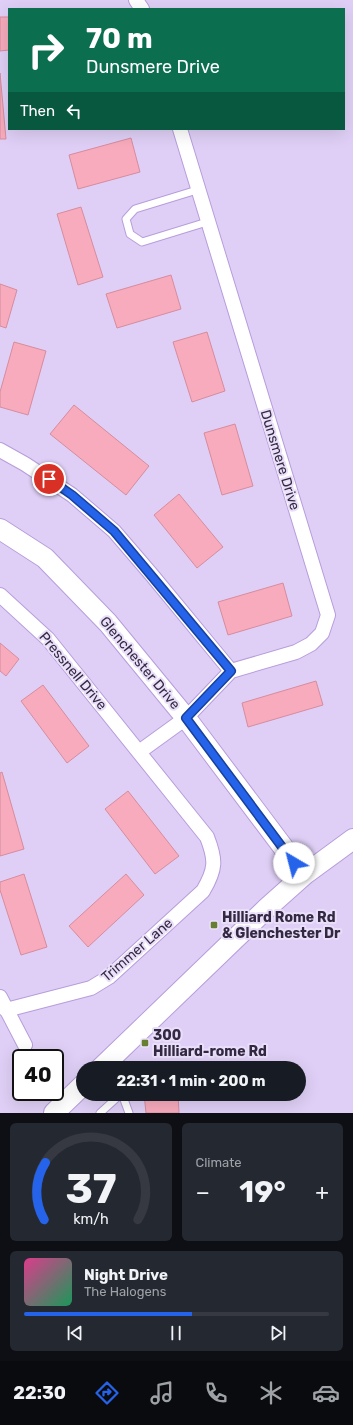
<!DOCTYPE html>
<html lang="en">
<head>
<meta charset="utf-8">
<style>
	body { margin:0; font-family:Rubik,sans-serif; background:#242831; color:#f1f3f6; height:100vh; display:flex; flex-direction:column; font-size:15px; white-space:nowrap }
	* { box-sizing:border-box; margin:0 }
	p { font-size:13px; color:#9ea1a6 }
	.icon { flex:none; width:22px; height:22px; fill:none; stroke:currentColor; stroke-width:2; stroke-linecap:round; stroke-linejoin:round }
	.map { position:relative; height:1113px; overflow:hidden }
	.drawer { display:flex; flex-direction:column; gap:10px; padding:10px; background:#0d0f14; flex:1 }
	.drawer>* { flex:none }
	.top-card { position:absolute; left:8px; top:8px; width:337px; height:122px; border-radius:0px; box-shadow:0 4px 16px #0002; background:#0b6e4f; color:#fff; overflow:hidden }
	.speed { position:absolute; left:12px; top:1049px; display:flex; gap:8px; font-size:20px; font-weight:700; text-align:center }
	.speed>* { display:grid; place-content:center; width:52px; height:52px; border-radius:50%; background:#171b24; box-shadow:0 4px 16px #0002; line-height:1 }
	.speed .limit { border:2px solid #111; border-radius:6px; background:#fff; color:#111 }
	.pin { position:absolute; display:grid; place-items:center; width:34px; height:34px; color:#fff; margin:-17px; border:2px solid #fff; border-radius:50%; box-shadow:0 1px 4px #0007 }
	.me { position:absolute; width:44px; margin:-22px; rotate:323deg; stroke-linejoin:round; filter:drop-shadow(0 0 3px #0008) }
	.turn { display:flex; align-items:center; gap:14px; height:84px; padding:0 12px; font-size:18px }
	.turn .icon { width:52px; height:52px; stroke-width:2.5 }
	.turn b { display:block; font-size:28px; line-height:34px }
	.then { display:flex; align-items:center; height:38px; padding:0 12px; background:#0003; gap:8px; font-size:15px }
	.big { font-size:30px; font-weight:700; line-height:1.1 }
	.drawer .tile { flex:1; display:flex; flex-direction:column; justify-content:center; gap:6px; min-width:0; padding:0 14px; border-radius:6px; background:#242831 }
	.drawer .dial { align-items:center; gap:0 }
	.dial svg { height:104px; overflow:visible; fill:none; stroke:#363941; stroke-width:7; stroke-linecap:round; text-anchor:middle }
	.dial text { fill:#f1f3f6; stroke:none }
	.song { display:flex; align-items:center; gap:12px }
	.cover { width:48px; height:48px; border-radius:6px; background:linear-gradient(135deg,hsl(330 70% 55%),hsl(150 70% 35%)) }
	.played { height:4px; border-radius:2px; background:linear-gradient(90deg,#2563eb 55%,#363941 55%) }
	.keys { display:flex; justify-content:space-around; direction:ltr }
	.heat { display:flex; justify-content:space-between; align-items:center; font-size:22px; direction:ltr }
	.drawer .tiles { flex:1; display:grid; gap:10px; grid-template-columns:1fr 1fr }
	.tile:last-child { grid-column:span 2 }
	.trip { position:absolute; left:76px; top:1061px; width:230px; height:40px; border-radius:20px; background:#171b24; box-shadow:0 4px 16px #0002; font-weight:700; line-height:40px; text-align:center }
	.dock { display:flex; height:64px; justify-content:space-around; align-items:center; background:#090b0e; color:#9ea1a6 }
	.dock .icon { width:28px; height:28px }
	.dock .current { color:#2563eb }
	.dock b { font-size:18px; color:#f1f3f6 }
	.map>svg:first-child { display:block }
</style>
</head>
<body>
<div class="map">
<svg width="353" height="1113" viewBox="0 0 353 1113">
	<rect width="100%" height="100%" fill="#dfcff6"/>
	<path fill="#f7abbc" stroke="#d68c9e" d="M0 17H9V50L0 51Z
		M0 73 6 139H0Z
		M131 138 140 172 78 189 69 155Z
		M81 207 103 277 78 285 57 214Z
		M171 275 181 309 117 328 106 294Z
		M0 284 17 290 6 328 0 326Z
		M207 332 225 391 192 402 173 342Z
		M14 342 46 351 28 415 0 407V392Z
		M74 405 149 466 126 495 50 434Z
		M235 424 253 486 222 495 204 433Z
		M179 494 223 547 197 568 154 515Z
		M283 583 292 616 228 635 218 602Z
		M0 643 19 659 6 676 0 671Z
		M316 681 323 705 248 727 242 703Z
		M43 685 89 746 67 763 21 701Z
		M2 772 24 849 0 856V773Z
		M128 791 179 856 155 874 105 809Z
		M24 874 47 947 21 955 0 890V882Z
		M126 874 144 895 88 947 69 926Z
		M144 1094H178L179 1113H146Z"/>
	<g fill="none" stroke-linecap="round" stroke-linejoin="round">
		<defs>
			<path id="lane" d="M197 190 135 209 126 219 130 234 142 242 207 222
				M122 1094 129 1113
				M100 1113 121 1094"/>
			<path id="street" d="M136 0 142 9
				M0 450 25 464 72 495 114 531 151 574 231 671
				M0 595 48 639 207 837C216 860 216 869 203 891L109 977 91 988 6 1010
				M139 752 186 718 231 671 296 652 311 644 322 633 328 615 180 129
				M0 997 25 1045"/>
			<path id="secondary" d="M0 529 45 558 108 623 186 718 304 875
				M101 1068 267 908 304 875 353 839
				M54 1113 83 1085"/>
		</defs>
		<use href="#lane" stroke="#b79ddb" stroke-width="9"/>
		<use href="#street" stroke="#b79ddb" stroke-width="16"/>
		<use href="#secondary" stroke="#b79ddb" stroke-width="22"/>
		<use href="#lane" stroke="#fff" stroke-width="7"/>
		<use href="#street" stroke="#fff" stroke-width="14"/>
		<use href="#secondary" stroke="#fff" stroke-width="20"/>
	</g>
	<g fill="none" stroke-linecap="round" stroke-linejoin="round">
		<defs>
			<path id="route" d="M49 479 72 495 114 531 231 671 186 718 294 863"/>
		</defs>
		<use href="#route" stroke="#184099" stroke-width="10"/>
		<use href="#route" stroke="#2563eb" stroke-width="7"/>
	</g>
	<g fill="#677f31" stroke="#eadff9" stroke-width="1.5">
		<rect x="210" y="921" width="8" height="8" rx="2"/>
		<rect x="141" y="1039" width="8" height="8" rx="2"/>
	</g>
	<g text-anchor="middle" dominant-baseline="central" stroke-width="4" stroke-linejoin="round" paint-order="stroke">
		<g font-size="14" fill="#342942" stroke="#eadff9">
			<text transform="translate(280 460) rotate(73)">Dunsmere Drive</text>
			<text transform="translate(140 663) rotate(50)">Glenchester Drive</text>
			<text transform="translate(73 671) rotate(50)">Pressnell Drive</text>
			<text transform="translate(137 950) rotate(-41)">Trimmer Lane</text>
		</g>
		<g font-size="14" font-weight="bold" fill="#342942" stroke="#eadff9" text-anchor="start">
			<text x="222" y="917">Hilliard Rome Rd<tspan x="222" dy="16">&amp; Glenchester Dr</tspan></text>
			<text x="153" y="1035">300<tspan x="153" dy="16">Hilliard-rome Rd</tspan></text>
		</g>
	</g>
</svg>
<div class="speed"><div class="limit">40</div></div>
<div class="pin" style="left:49px;top:479px;background:#d93025"><svg class="icon" aria-label="arrive" viewBox="0 0 24 24"><path d="M6 21V4h12l-3 4 3 4H6"/></svg></div>
<svg class="me" style="left:294px;top:863px" viewBox="-20 -20 40 40"><circle r="19" fill="#fff"/><path d="M0-13L10 11 0 6-10 11z" fill="#2563eb"/></svg>
<div class="trip">22:31 · 1 min · 200 m</div>
<div class="top-card">
<div class="turn"><svg class="icon" aria-label="right" viewBox="0 0 24 24"><path d="M7 20v-9h11M14 6l5 5-5 5"/></svg><div><b>70 m</b>Dunsmere Drive</div></div>
<div class="then">Then<svg class="icon" aria-label="left" viewBox="0 0 24 24"><path d="M17 20v-9H6M10 6l-5 5 5 5"/></svg></div>
</div>
</div>
<section class="drawer">
<div class="tiles">
<div class="tile dial"><svg viewBox="0 0 100 80">
<path d="M14 69A42 42 0 1 1 86 69"/>
<path d="M14 69A42 42 0 0 1 15 25" stroke="#2563eb"/>
<text x="50" y="56" font-size="32" font-weight="700">37</text>
<text x="50" y="72" font-size="11">km/h</text>
</svg></div>
<div class="tile"><p>Climate</p>
<div class="heat"><a>−</a><b class="big">19°</b><a>+</a></div>
</div>
<div class="tile">
<div class="song"><i class="cover"></i><div><b>Night Drive</b><p>The Halogens</p></div></div>
<div class="played"></div>
<div class="keys"><svg class="icon" aria-label="previous" viewBox="0 0 24 24"><path d="M18 5L8 12l10 7zM5 5v14"/></svg><svg class="icon" aria-label="pause" viewBox="0 0 24 24"><path d="M8 5v14M16 5v14"/></svg><svg class="icon" aria-label="next" viewBox="0 0 24 24"><path d="M6 5l10 7-10 7zM19 5v14"/></svg></div>
</div>
</div>
</section>
<nav class="dock">
<b>22:30</b>
<svg class="icon current" aria-label="directions" viewBox="0 0 24 24"><path d="M12 3l9 9-9 9-9-9zM9 14v-3h6M13 9l2 2-2 2"/></svg>
<svg class="icon" aria-label="music" viewBox="0 0 24 24"><path d="M9 18V5l10-2v13"/><circle cx="6" cy="18" r="3"/><circle cx="16" cy="16" r="3"/></svg>
<svg class="icon" aria-label="phone" viewBox="0 0 24 24"><path d="M5 4h4l2 5-3 2q2 4 5 5l2-3 5 2v4C11 20 4 13 5 4z"/></svg>
<svg class="icon" aria-label="climate" viewBox="0 0 24 24"><path d="M12 3v18M4 7l16 10M4 17L20 7"/></svg>
<svg class="icon" aria-label="car" viewBox="0 0 24 24"><path d="M5 17H2v-5l4-1 3-4h7l3 4 3 1v5h-3M9 17h6M6 11h13"/><circle cx="7" cy="17" r="2"/><circle cx="17" cy="17" r="2"/></svg>
</nav>
</body>
</html>
